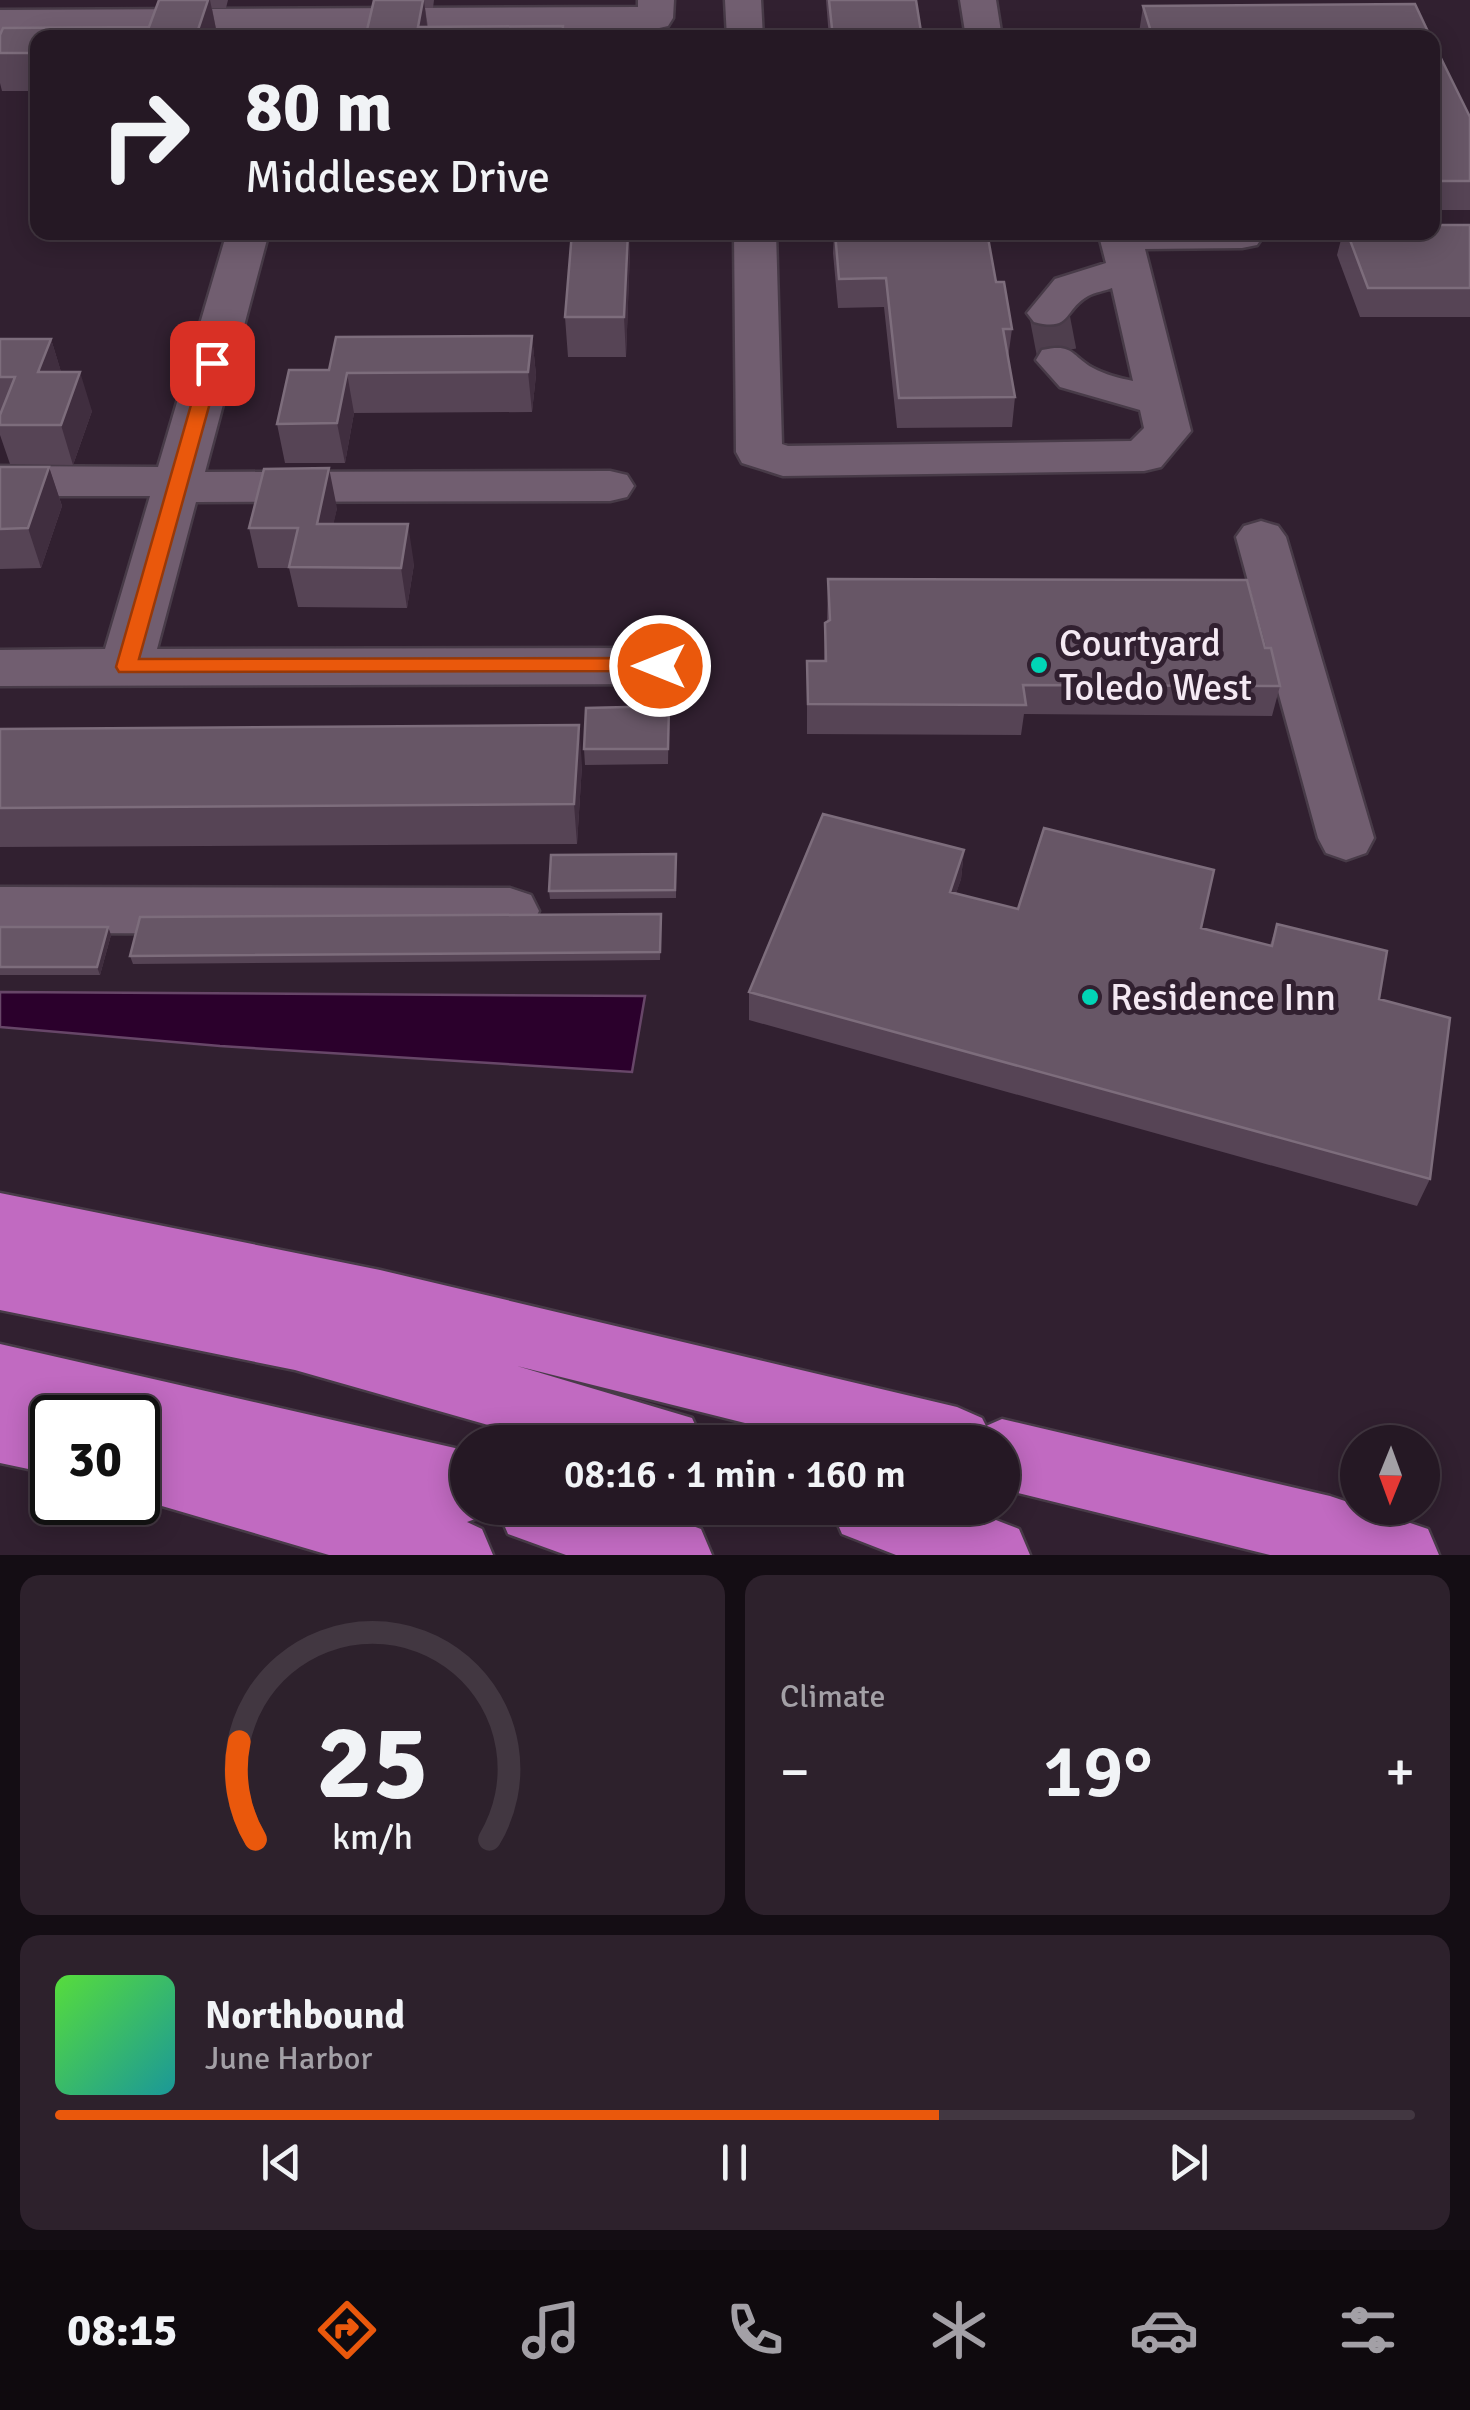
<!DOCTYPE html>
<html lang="en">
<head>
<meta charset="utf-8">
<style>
	body { margin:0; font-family:Signika,sans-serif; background:#2d212c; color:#f1f3f6; height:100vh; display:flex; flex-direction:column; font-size:38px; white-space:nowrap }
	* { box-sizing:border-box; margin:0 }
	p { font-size:32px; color:#a3a0a6 }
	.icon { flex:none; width:55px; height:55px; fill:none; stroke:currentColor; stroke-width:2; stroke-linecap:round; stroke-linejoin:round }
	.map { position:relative; height:1555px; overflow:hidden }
	.side { display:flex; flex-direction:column; gap:20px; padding:20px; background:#140d14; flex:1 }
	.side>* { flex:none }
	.hud { position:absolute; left:30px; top:30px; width:1410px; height:210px; border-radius:20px; box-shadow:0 5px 25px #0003,0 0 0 2px #423741; background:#251824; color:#f1f3f6; overflow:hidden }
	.needle { width:65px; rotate:181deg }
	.fabs { position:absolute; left:1340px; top:1425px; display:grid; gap:20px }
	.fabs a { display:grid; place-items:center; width:100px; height:100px; border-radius:50%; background:#251824; box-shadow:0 5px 25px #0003,0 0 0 2px #423741; font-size:50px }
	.speed { position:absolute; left:30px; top:1395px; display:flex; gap:20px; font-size:50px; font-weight:700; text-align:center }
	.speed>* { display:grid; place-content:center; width:130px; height:130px; border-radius:50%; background:#251824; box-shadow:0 5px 25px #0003,0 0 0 2px #423741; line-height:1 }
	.speed .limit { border:5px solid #111; border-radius:15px; background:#fff; color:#111 }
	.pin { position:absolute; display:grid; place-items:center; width:85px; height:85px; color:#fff; margin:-42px; border-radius:20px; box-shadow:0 5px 15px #0006 }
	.me { position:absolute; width:110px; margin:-55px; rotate:270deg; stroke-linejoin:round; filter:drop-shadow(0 0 8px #0008) }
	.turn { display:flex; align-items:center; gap:35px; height:210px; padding:0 50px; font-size:45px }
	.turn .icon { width:130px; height:130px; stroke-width:2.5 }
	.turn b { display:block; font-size:70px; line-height:85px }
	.big { font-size:75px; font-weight:600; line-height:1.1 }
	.side .widget { flex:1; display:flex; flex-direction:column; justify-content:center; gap:15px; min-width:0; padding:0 35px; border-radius:20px; background:#2d212c }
	.side .dial { align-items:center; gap:0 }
	.dial svg { height:260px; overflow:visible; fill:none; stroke:#423741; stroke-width:7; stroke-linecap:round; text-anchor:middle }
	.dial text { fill:#f1f3f6; stroke:none }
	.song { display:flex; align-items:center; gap:30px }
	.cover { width:120px; height:120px; border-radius:15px; background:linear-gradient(135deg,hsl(110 70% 55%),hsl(180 70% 35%)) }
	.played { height:10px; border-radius:5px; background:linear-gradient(90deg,#ea580c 65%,#423741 65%) }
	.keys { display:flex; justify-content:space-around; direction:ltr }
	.heat { display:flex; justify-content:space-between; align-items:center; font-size:55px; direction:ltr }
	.side .tiles { flex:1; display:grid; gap:20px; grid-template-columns:1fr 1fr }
	.widget:last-child { grid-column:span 2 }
	.trip { position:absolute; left:450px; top:1425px; width:570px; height:100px; border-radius:50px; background:#251824; box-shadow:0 5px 25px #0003,0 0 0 2px #423741; font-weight:600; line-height:100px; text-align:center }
	.tabs { display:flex; height:160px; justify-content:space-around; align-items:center; background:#0f0a0e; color:#a3a0a6 }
	.tabs .icon { width:70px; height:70px }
	.tabs .current { color:#ea580c }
	.tabs b { font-size:45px; color:#f1f3f6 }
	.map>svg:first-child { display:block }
</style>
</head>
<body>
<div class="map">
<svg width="1470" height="1555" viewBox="0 0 1470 1555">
	<rect width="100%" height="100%" fill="#312030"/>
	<path fill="#2b002c" stroke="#674668" stroke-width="2.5" d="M0 992 645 996 632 1072 220 1046 0 1027Z"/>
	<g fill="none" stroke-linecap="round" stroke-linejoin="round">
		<path stroke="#4e3e4d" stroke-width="40" stroke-dasharray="40 20" stroke-linecap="butt" d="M1049 313 1058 360"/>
		<defs>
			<path id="minor" d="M638 0H674L673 18 668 26 655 29 0 32V10L638 7Z
				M725 0H761L763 38H727Z
				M960 0H996L1002 38H966Z
				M227 232H269L205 472 610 471 627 475 634 486 627 497 610 501 196 502 157 649 660 648 678 653 686 666 678 679 660 684 0 686V650L105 649 150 496H0V466L158 467Z
				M734 232H776L782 444 788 446 1131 441 1144 428 1140 410 1060 387 1036 360 1042 350C1074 343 1070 355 1093 368 1106 375 1119 378 1133 381L1112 288C1105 291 1095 292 1088 296 1063 310 1072 332 1034 322L1027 313 1055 279 1106 263 1098 232H1260L1263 236 1257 245 1242 248 1145 249 1191 431 1161 467 1144 471 783 476 742 463 736 452Z
				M1261 521 1278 526 1286 537 1374 838 1366 853 1346 860 1326 853 1318 838 1236 537 1244 526Z
				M0 887 510 888 531 895 539 911 531 927 510 934 0 933Z"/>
			<path id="highway" d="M0 1193 380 1270 957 1407 982 1418 986 1426 1002 1419 1330 1496 1428 1529 1439 1555H1270L1002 1489V1442H821L517 1366 692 1418 703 1442H548L295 1370 0 1310Z
				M0 1344 468 1451V1508H496L494 1512 467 1522 482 1529 493 1555H329L138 1499V1418H52V1474L0 1463Z
				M497 1508H643L701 1529 712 1555H566L508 1534Z
				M831 1508H965L1019 1529 1030 1555H896L842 1534Z"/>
		</defs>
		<use href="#minor" stroke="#483b48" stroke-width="5"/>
		<use href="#highway" stroke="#483b48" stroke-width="5"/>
		<use href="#minor" fill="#715e70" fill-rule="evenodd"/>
		<use href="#highway" fill="#c16ac1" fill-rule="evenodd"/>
	</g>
	<path fill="#564455" d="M159 0H228L226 8H212L217 34 216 38H38V91H2L0 83V35L149 27Z
		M374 0H434L433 8H425L428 27 563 26 564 38H368L367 30Z
		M826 0H916L922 38H829Z
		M1143 6 1431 38H1140L1139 33Z
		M1432 40 1470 117V210H1432Z
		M1470 225V317H1360L1337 255 1343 232H1432Z
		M834 232H987L996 282 1012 329 1008 358 1015 397 1012 427 897 428 884 307 838 308 833 253Z
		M630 250 626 357H568L565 317Z
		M532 336 536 375 532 412 354 413 345 463H285L277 424 329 370Z
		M0 339H51L61 372 92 411 73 465 10 464 0 435Z
		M0 467H49L62 506 41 568 0 569Z
		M337 508 333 524 414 564 407 608 298 607 289 568H258L249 528Z
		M828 579 1265 648 1280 686 1272 716 1024 714 1021 735 807 734V661H824L825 623 827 622Z
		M669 706 668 764 585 765 584 749Z
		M0 729 582 765 577 844 0 847Z
		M964 850 961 879 956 893 1018 909 1201 928 1270 945 1277 924 1379 999 1430 1179 1417 1206 749 1020V992Z
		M676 854V898L550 899 549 891Z
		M661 914 660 960 133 964 130 956Z
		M0 927H108L111 935 100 975H0Z"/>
	<path fill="#402e3f" d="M208 0H210L217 34 216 38H199L198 30Z
		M423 0H424L428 34 418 27Z
		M628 232H629L630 250 626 357 624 317Z
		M532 336 536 375 532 412 528 372Z
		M51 339 63 378 38 372Z
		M80 372 92 411 73 465 61 425Z
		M347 373 354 413 345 463 337 423Z
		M49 467 62 506 41 568 28 528Z
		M329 468 337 508 325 564 317 524Z
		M408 524 414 564 407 608 401 568Z
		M579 725 582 765 577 844 574 804Z
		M964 850 961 879 947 920 950 892Z
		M108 927 111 935 100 975 97 967Z"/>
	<path fill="#675666" stroke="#7d6d7c" stroke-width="2.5" d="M159 0H208L198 30H164L162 38H38V53H0V35L3 28 149 27Z
		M374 0H423L418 27 563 26 562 38H399L401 30H367Z
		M829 0H916L922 38H833Z
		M1415 4 1431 38H1153L1143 6Z
		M1432 40 1470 117V181H1432Z
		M1432 225H1470V288H1368L1347 232H1432Z
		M572 232H628L624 317H565Z
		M835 232H987L996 282H1004L1012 329H1003L1015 397 899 398 886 278 839 279Z
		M532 336 528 372 347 373 337 423 277 424 289 370H329L336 337Z
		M0 339H51L38 372H80L61 425H0V415L15 377H0Z
		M0 467H49L28 528 0 529Z
		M329 468 317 524H408L401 568 289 567 298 528H249L264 469Z
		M828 579 1247 580 1265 648H1271L1280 686 1023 685 1026 705 808 704 807 661H826L825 623 830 620Z
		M669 706 668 749H584L586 708Z
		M579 725 574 804 0 808V729Z
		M823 814 964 850 950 892 1018 909 1044 828 1214 870 1201 928 1272 946 1277 924 1387 951 1379 999 1450 1018 1430 1179 749 992Z
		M676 854 675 890 549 891 551 855Z
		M661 914 660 952 130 956 140 917Z
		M0 927H108L97 967H0Z"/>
	<path fill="#ea580c" stroke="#983908" stroke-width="2.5" d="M212 357 221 363 139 659 660 658 667 660 671 666 667 671 119 672 116 667 203 363Z"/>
	<g fill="#01d5b6" stroke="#312030" stroke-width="4">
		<circle cx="1039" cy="665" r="10"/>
		<circle cx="1090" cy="997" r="10"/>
	</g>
	<g text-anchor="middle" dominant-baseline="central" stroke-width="10" stroke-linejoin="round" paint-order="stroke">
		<g font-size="38" fill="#f4e9f3" stroke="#312030" text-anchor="start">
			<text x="1059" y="643">Courtyard<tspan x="1059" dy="44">Toledo West</tspan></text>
			<text x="1110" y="997">Residence Inn</text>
		</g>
	</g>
</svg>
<div class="fabs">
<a><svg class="needle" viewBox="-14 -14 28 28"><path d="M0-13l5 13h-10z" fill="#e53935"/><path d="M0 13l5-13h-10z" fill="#a3a0a6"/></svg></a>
</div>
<div class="speed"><div class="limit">30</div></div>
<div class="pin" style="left:212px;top:363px;background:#d93025"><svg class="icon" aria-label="arrive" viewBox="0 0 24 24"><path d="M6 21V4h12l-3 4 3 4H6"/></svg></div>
<svg class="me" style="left:660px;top:666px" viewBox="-20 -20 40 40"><circle r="17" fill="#ea580c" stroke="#fff" stroke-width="3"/><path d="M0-11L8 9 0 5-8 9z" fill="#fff"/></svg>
<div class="trip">08:16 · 1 min · 160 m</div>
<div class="hud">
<div class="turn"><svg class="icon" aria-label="right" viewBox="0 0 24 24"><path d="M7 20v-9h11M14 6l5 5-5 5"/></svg><div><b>80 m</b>Middlesex Drive</div></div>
</div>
</div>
<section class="side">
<div class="tiles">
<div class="widget dial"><svg viewBox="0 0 100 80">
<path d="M14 69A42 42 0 1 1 86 69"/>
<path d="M14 69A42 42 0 0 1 9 39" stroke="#ea580c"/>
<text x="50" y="56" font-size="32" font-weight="700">25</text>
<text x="50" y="72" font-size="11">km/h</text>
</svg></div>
<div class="widget"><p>Climate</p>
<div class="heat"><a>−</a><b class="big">19°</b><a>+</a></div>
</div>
<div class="widget">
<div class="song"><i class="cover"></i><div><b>Northbound</b><p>June Harbor</p></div></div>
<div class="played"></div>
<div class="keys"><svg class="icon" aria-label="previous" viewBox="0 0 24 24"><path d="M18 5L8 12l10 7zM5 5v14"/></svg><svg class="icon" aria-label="pause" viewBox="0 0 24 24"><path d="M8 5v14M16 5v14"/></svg><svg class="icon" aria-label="next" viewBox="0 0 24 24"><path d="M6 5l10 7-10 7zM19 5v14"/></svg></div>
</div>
</div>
</section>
<nav class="tabs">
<b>08:15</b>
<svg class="icon current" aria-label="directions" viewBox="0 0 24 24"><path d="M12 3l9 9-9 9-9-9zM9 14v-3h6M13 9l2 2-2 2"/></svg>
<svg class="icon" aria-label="music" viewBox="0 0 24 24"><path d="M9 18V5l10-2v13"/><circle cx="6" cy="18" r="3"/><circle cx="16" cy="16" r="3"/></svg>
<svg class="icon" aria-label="phone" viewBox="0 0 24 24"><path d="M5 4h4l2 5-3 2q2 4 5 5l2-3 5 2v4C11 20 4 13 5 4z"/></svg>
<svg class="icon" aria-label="climate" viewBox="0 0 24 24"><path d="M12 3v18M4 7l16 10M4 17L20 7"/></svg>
<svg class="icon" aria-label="car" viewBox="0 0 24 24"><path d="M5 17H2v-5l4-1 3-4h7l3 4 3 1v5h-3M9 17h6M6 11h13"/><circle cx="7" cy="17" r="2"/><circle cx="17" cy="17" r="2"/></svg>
<svg class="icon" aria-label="filters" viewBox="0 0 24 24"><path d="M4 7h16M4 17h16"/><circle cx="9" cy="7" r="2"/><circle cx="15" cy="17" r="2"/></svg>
</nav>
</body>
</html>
